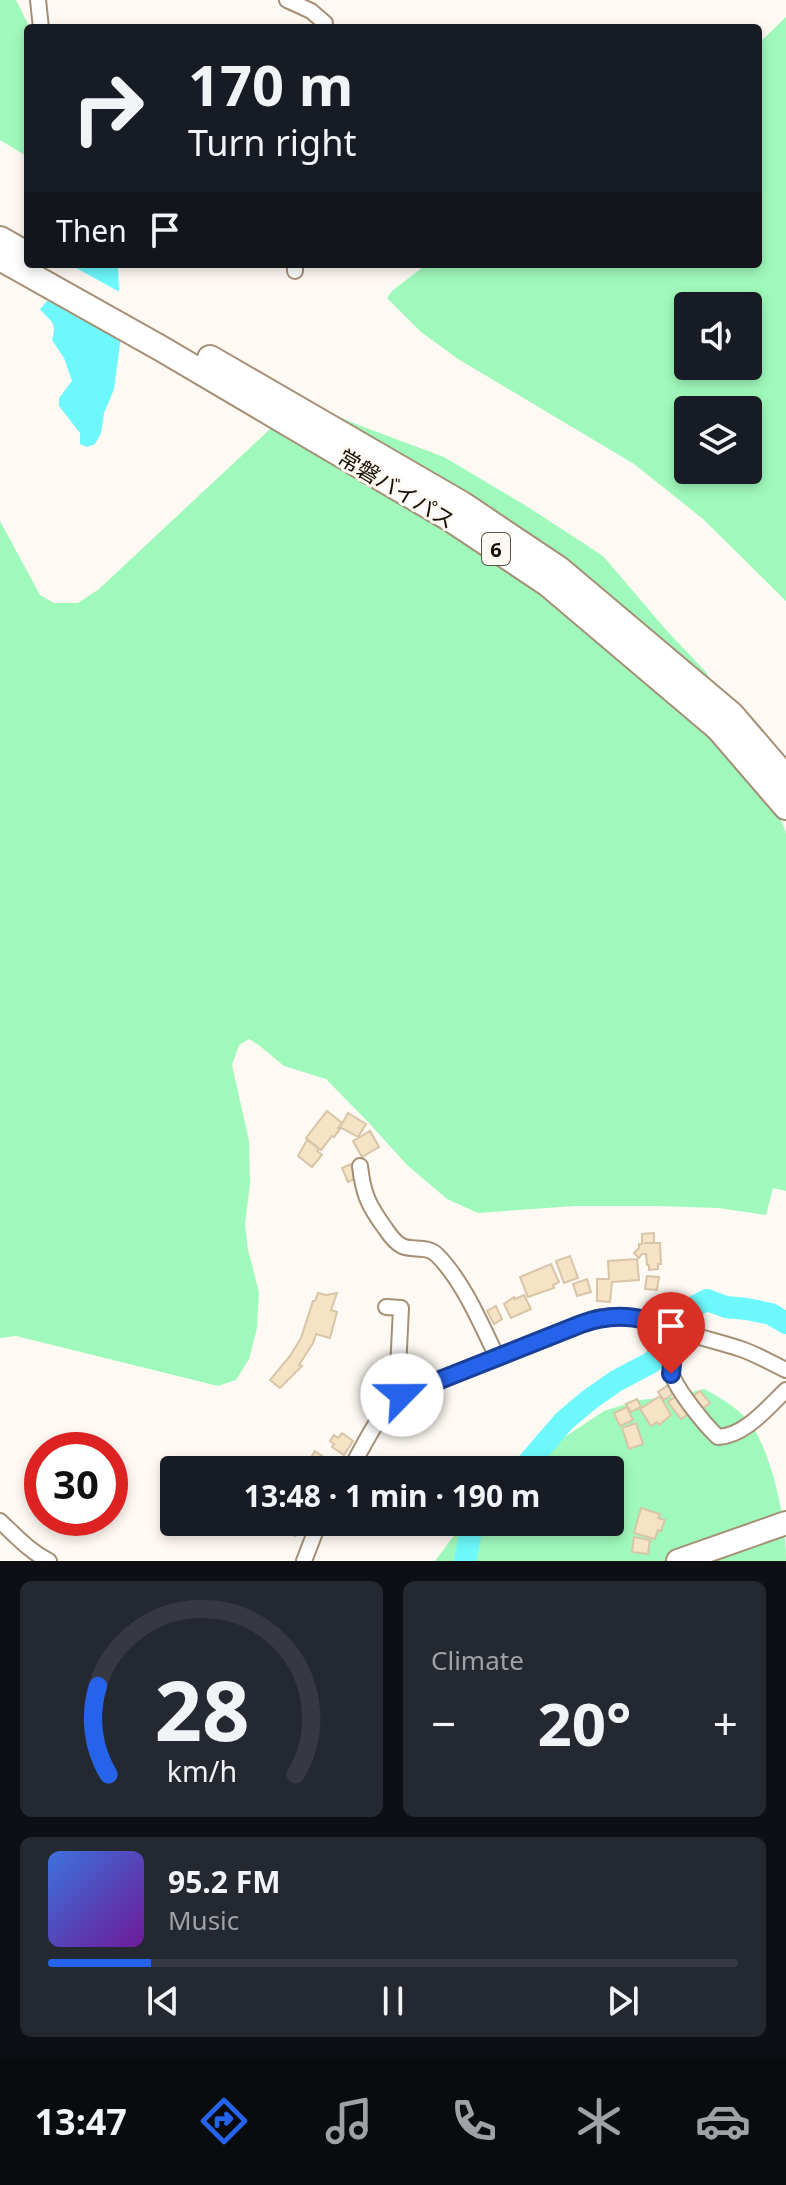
<!DOCTYPE html>
<html lang="en">
<head>
<meta charset="utf-8">
<style>
	body { margin:0; font-family:"Noto Sans","Noto Sans JP",sans-serif; background:#242831; color:#f1f3f6; height:100vh; display:flex; flex-direction:column; font-size:30px; white-space:nowrap }
	* { box-sizing:border-box; margin:0 }
	p { font-size:26px; color:#9ea1a6 }
	.icon { flex:none; width:44px; height:44px; fill:none; stroke:currentColor; stroke-width:2; stroke-linecap:round; stroke-linejoin:round }
	.map { position:relative; height:1561px; overflow:hidden }
	.drawer { display:flex; flex-direction:column; gap:20px; padding:20px; background:#0d0f14; flex:1 }
	.drawer>* { flex:none }
	.top-card { position:absolute; left:24px; top:24px; width:738px; height:244px; border-radius:8px; box-shadow:0 4px 12px #0003; background:#171b24; color:#f1f3f6; overflow:hidden }
	.buttons { position:absolute; left:674px; top:292px; display:grid; gap:16px }
	.buttons a { display:grid; place-items:center; width:88px; height:88px; border-radius:8px; background:#171b24; box-shadow:0 4px 12px #0003; font-size:40px }
	.speed { position:absolute; left:24px; top:1432px; display:flex; gap:16px; font-size:40px; font-weight:700; text-align:center }
	.speed>* { display:grid; place-content:center; width:104px; height:104px; border-radius:50%; background:#171b24; box-shadow:0 4px 12px #0003; line-height:1 }
	.speed .limit { border:12px solid #d22; background:#fff; color:#111 }
	.pin { position:absolute; display:grid; place-items:center; width:68px; height:68px; color:#fff; margin:-82px -34px; border-radius:50% 50% 50% 0; rotate:-45deg; box-shadow:0 0 8px #0007 }
	.pin .icon { rotate:45deg }
	.me { position:absolute; width:88px; margin:-44px; rotate:67deg; stroke-linejoin:round; filter:drop-shadow(0 0 6px #0008) }
	.turn { display:flex; align-items:center; gap:28px; height:168px; padding:0 32px; font-size:36px }
	.turn .icon { width:104px; height:104px; stroke-width:2.5 }
	.turn b { display:block; font-size:56px; line-height:68px }
	.then { display:flex; align-items:center; height:76px; padding:0 32px; background:#0003; gap:16px; font-size:30px }
	.big { font-size:60px; font-weight:700; line-height:1.1 }
	.drawer .card { flex:1; display:flex; flex-direction:column; justify-content:center; gap:12px; min-width:0; padding:0 28px; border-radius:12px; background:#242831 }
	.drawer .dial { align-items:center; gap:0 }
	.dial svg { height:208px; overflow:visible; fill:none; stroke:#363941; stroke-width:7; stroke-linecap:round; text-anchor:middle }
	.dial text { fill:#f1f3f6; stroke:none }
	.song { display:flex; align-items:center; gap:24px }
	.cover { width:96px; height:96px; border-radius:12px; background:linear-gradient(135deg,hsl(220 70% 55%),hsl(280 70% 35%)) }
	.played { height:8px; border-radius:4px; background:linear-gradient(90deg,#2563eb 15%,#363941 15%) }
	.keys { display:flex; justify-content:space-around; direction:ltr }
	.heat { display:flex; justify-content:space-between; align-items:center; font-size:44px; direction:ltr }
	.drawer .tiles { flex:1; display:grid; gap:20px; grid-template-columns:1fr 1fr }
	.card:last-child { grid-column:span 2 }
	.trip { position:absolute; left:160px; top:1456px; width:464px; height:80px; border-radius:8px; background:#171b24; box-shadow:0 4px 12px #0003; font-weight:700; line-height:80px; text-align:center }
	.tab-bar { display:flex; height:128px; justify-content:space-around; align-items:center; background:#090b0e; color:#9ea1a6 }
	.tab-bar .icon { width:56px; height:56px }
	.tab-bar .on { color:#2563eb }
	.tab-bar b { font-size:36px; color:#f1f3f6 }
	.map>svg:first-child { display:block }
</style>
</head>
<body>
<div class="map">
<svg width="786" height="1561" viewBox="0 0 786 1561">
	<rect width="100%" height="100%" fill="#fef9f3"/>
	<path fill="#a0f9bc" fill-rule="evenodd" d="M0 0H16L30 28H28V157L0 140Z
		M786 17V601L703 519 634 464 458 359 421 332 387 298 392 291 427 264H758V44ZM688 306H748V366H688ZM748 410V470H688V410Z
		M313 406 361 426 444 457 528 507 603 556 667 631 706 672 756 755 786 833V1191L773 1188 766 1215 719 1208 656 1206H575L478 1213 447 1199 407 1165 369 1123 326 1079 284 1066 260 1046 249 1039 239 1045 232 1065 249 1141 250 1184 245 1224 248 1250 259 1292 257 1328 249 1359 236 1380 218 1386 16 1336 0 1338V521L40 595 54 603H78L99 589 285 415Z
		M704 1389C721 1398 742 1410 753 1427 774 1462 786 1521 786 1561H435L464 1522H610V1470H525L551 1446 604 1411 639 1400 672 1397Z"/>
	<path fill="#6cf8fc" d="M65 264H120L118 269 121 336 114 389 104 413 101 433 95 444 87 447 80 444V433L59 406V398L72 381 64 358 52 340C58 321 50 322 40 309L49 299Z"/>
	<path fill="#fef9f3" d="M61 264H69L125 295V336L46 297Z"/>
	<g fill="none" stroke-linecap="round" stroke-linejoin="round">
		<path stroke="#6cf8fc" stroke-width="22" d="M522 1470 564 1421 589 1400 616 1381 652 1362 671 1338 684 1314 693 1307 707 1300 726 1307 747 1309 771 1314 786 1323
			M465 1561 473 1522"/>
	</g>
	<path fill="#f6e2c4" stroke="#d8c5a8" stroke-width="2" d="M327 1111 342 1123 338 1128 340 1129 334 1137 332 1136 321 1150 306 1138Z
		M348 1113 366 1124 358 1137 340 1127Z
		M370 1131 379 1147 362 1157 353 1141Z
		M307 1140 319 1149 317 1151 322 1155 312 1167 298 1156Z
		M351 1164 357 1178 348 1182 342 1168Z
		M654 1233V1243H644H660L661 1264H658V1269L649 1270V1265H647L646 1254H642L639 1258 634 1253 639 1248V1244H642V1234Z
		M570 1256 578 1278 564 1283 556 1261Z
		M637 1259 639 1280 612 1282 610 1302 597 1301V1279H609L608 1261Z
		M551 1264 559 1282 553 1285 554 1288 528 1297 520 1277Z
		M647 1276 659 1277 657 1290 645 1289Z
		M587 1279 591 1292 577 1296 573 1284Z
		M318 1293 326 1295 337 1293 331 1310 337 1312 330 1338 316 1334 313 1343 299 1365 302 1366 280 1388 270 1380 290 1356 301 1338 313 1301H315Z
		M524 1295 531 1309 511 1318 504 1304 514 1297 515 1299Z
		M496 1306 502 1319 494 1324 487 1311Z
		M419 1362 420 1370 408 1372 407 1364Z
		M671 1383 677 1391 664 1400 658 1392Z
		M700 1391 710 1403 701 1410 692 1397Z
		M680 1393 693 1411 681 1419 668 1402Z
		M660 1396 671 1415 659 1425 657 1422 651 1426 640 1409Z
		M637 1399 641 1407 631 1412 626 1404Z
		M627 1407 633 1420 620 1426 614 1413Z
		M636 1423 643 1444 629 1449 622 1428Z
		M342 1433 353 1441 344 1455 332 1447 334 1444 330 1441 334 1435 338 1438Z
		M315 1451 331 1462 326 1470H303Z
		M641 1508 660 1514 658 1518 665 1520 661 1531 658 1530 655 1539 634 1533Z
		M289 1522H301L304 1524 295 1536 285 1528Z
		M634 1537 650 1540 648 1554 632 1552Z"/>
	<g fill="none" stroke-linecap="round" stroke-linejoin="round">
		<defs>
			<path id="minor" d="M38 0 41 28
				M287 0 311 11 325 23V28
				M295 271V264
				M360 1166C363 1193 368 1205 385 1228 389 1234 394 1242 402 1246 413 1251 427 1245 437 1255 463 1281 481 1324 497 1357
				M386 1307 401 1308 398 1369 402 1395
				M684 1333C677 1343 670 1355 671 1369 671 1384 706 1426 718 1437 745 1436 768 1407 786 1390
				M350 1470C363 1447 380 1409 402 1395L596 1318C636 1312 650 1322 687 1333 705 1339 723 1343 741 1349 756 1354 771 1363 786 1370
				M0 1521C16 1536 29 1551 49 1561
				M304 1561 319 1522"/>
			<path id="primary" d="M678 1561 786 1523"/>
			<path id="trunk" d="M0 239 28 255
				M0 258 162 349 452 520 548 584 718 728 786 807
				M210 358 462 504 559 569 732 715 786 778"/>
		</defs>
		<use href="#minor" stroke="#a58f75" stroke-width="18"/>
		<use href="#primary" stroke="#a58f75" stroke-width="26"/>
		<use href="#trunk" stroke="#a58f75" stroke-width="28"/>
		<use href="#minor" stroke="#fff" stroke-width="14"/>
		<use href="#primary" stroke="#fff" stroke-width="22"/>
		<use href="#trunk" stroke="#fff" stroke-width="24"/>
	</g>
	<g fill="none" stroke-linecap="round" stroke-linejoin="round">
		<defs>
			<path id="route" d="M402 1395 581 1324C618 1310 649 1318 684 1333L673 1354 671 1374"/>
		</defs>
		<use href="#route" stroke="#184099" stroke-width="20"/>
		<use href="#route" stroke="#2563eb" stroke-width="14"/>
	</g>
	<g text-anchor="middle" dominant-baseline="central" stroke-width="6" stroke-linejoin="round" paint-order="stroke">
		<rect fill="#fef9f3" stroke="#5c544c" stroke-width="2" x="482" y="533" width="28" height="32" rx="6"/>
		<g font-size="20" font-weight="bold" fill="#160e05">
			<text x="496" y="549">6</text>
		</g>
		<g font-size="22" fill="#160e05" stroke="#fef9f3">
			<text transform="translate(397 488) rotate(31)">常磐バイパス</text>
		</g>
	</g>
</svg>
<div class="buttons">
<a><svg class="icon" aria-label="sound" viewBox="0 0 24 24"><path d="M4 9h4l5-4v14l-5-4H4zM17 9q2 3 0 6"/></svg></a>
<a><svg class="icon" aria-label="layers" viewBox="0 0 24 24"><path d="M12 4l9 5-9 5-9-5zM3 14l9 5 9-5"/></svg></a>
</div>
<div class="speed"><div class="limit">30</div></div>
<div class="pin" style="left:671px;top:1374px;background:#d93025"><svg class="icon" aria-label="arrive" viewBox="0 0 24 24"><path d="M6 21V4h12l-3 4 3 4H6"/></svg></div>
<svg class="me" style="left:402px;top:1395px" viewBox="-20 -20 40 40"><circle r="19" fill="#fff"/><path d="M0-13L10 11 0 6-10 11z" fill="#2563eb"/></svg>
<div class="trip">13:48 · 1 min · 190 m</div>
<div class="top-card">
<div class="turn"><svg class="icon" aria-label="right" viewBox="0 0 24 24"><path d="M7 20v-9h11M14 6l5 5-5 5"/></svg><div><b>170 m</b>Turn right</div></div>
<div class="then">Then<svg class="icon" aria-label="arrive" viewBox="0 0 24 24"><path d="M6 21V4h12l-3 4 3 4H6"/></svg></div>
</div>
</div>
<section class="drawer">
<div class="tiles">
<div class="card dial"><svg viewBox="0 0 100 80">
<path d="M14 69A42 42 0 1 1 86 69"/>
<path d="M14 69A42 42 0 0 1 10 35" stroke="#2563eb"/>
<text x="50" y="56" font-size="32" font-weight="700">28</text>
<text x="50" y="72" font-size="11">km/h</text>
</svg></div>
<div class="card"><p>Climate</p>
<div class="heat"><a>−</a><b class="big">20°</b><a>+</a></div>
</div>
<div class="card">
<div class="song"><i class="cover"></i><div><b>95.2 FM</b><p>Music</p></div></div>
<div class="played"></div>
<div class="keys"><svg class="icon" aria-label="previous" viewBox="0 0 24 24"><path d="M18 5L8 12l10 7zM5 5v14"/></svg><svg class="icon" aria-label="pause" viewBox="0 0 24 24"><path d="M8 5v14M16 5v14"/></svg><svg class="icon" aria-label="next" viewBox="0 0 24 24"><path d="M6 5l10 7-10 7zM19 5v14"/></svg></div>
</div>
</div>
</section>
<nav class="tab-bar">
<b>13:47</b>
<svg class="icon on" aria-label="directions" viewBox="0 0 24 24"><path d="M12 3l9 9-9 9-9-9zM9 14v-3h6M13 9l2 2-2 2"/></svg>
<svg class="icon" aria-label="music" viewBox="0 0 24 24"><path d="M9 18V5l10-2v13"/><circle cx="6" cy="18" r="3"/><circle cx="16" cy="16" r="3"/></svg>
<svg class="icon" aria-label="phone" viewBox="0 0 24 24"><path d="M5 4h4l2 5-3 2q2 4 5 5l2-3 5 2v4C11 20 4 13 5 4z"/></svg>
<svg class="icon" aria-label="climate" viewBox="0 0 24 24"><path d="M12 3v18M4 7l16 10M4 17L20 7"/></svg>
<svg class="icon" aria-label="car" viewBox="0 0 24 24"><path d="M5 17H2v-5l4-1 3-4h7l3 4 3 1v5h-3M9 17h6M6 11h13"/><circle cx="7" cy="17" r="2"/><circle cx="17" cy="17" r="2"/></svg>
</nav>
</body>
</html>
